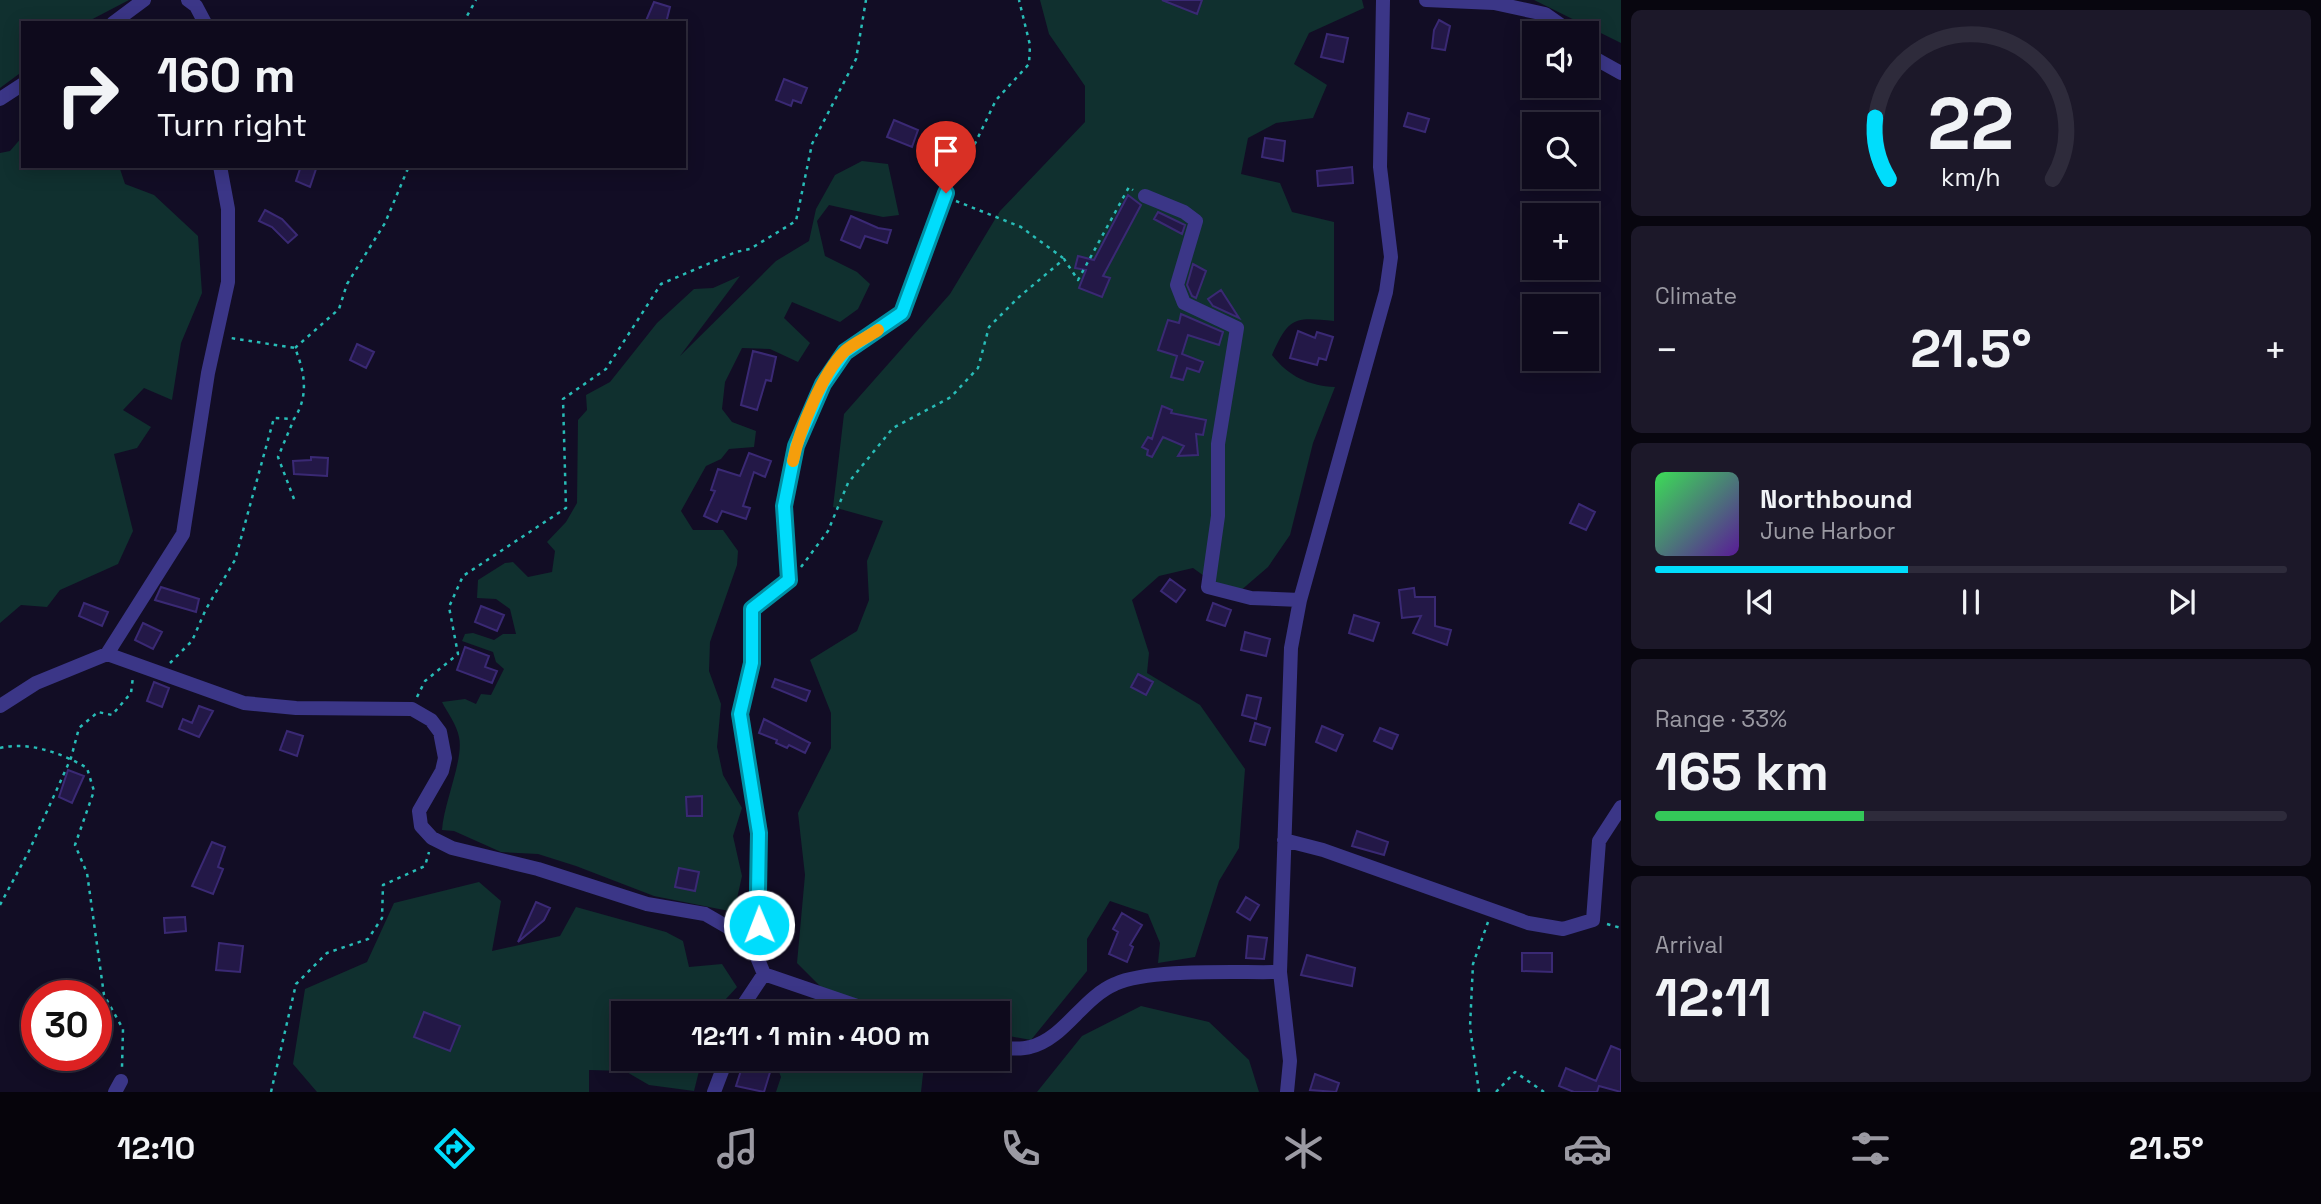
<!DOCTYPE html>
<html lang="en">
<head>
<meta charset="utf-8">
<style>
	body { margin:0; font-family:"Space Grotesk",sans-serif; background:#1c1829; color:#f1f3f6; height:100vh; display:flex; flex-direction:column; font-size:26px; white-space:nowrap }
	* { box-sizing:border-box; margin:0 }
	p { font-size:23px; color:#9b9aa3 }
	.icon { flex:none; width:38px; height:38px; fill:none; stroke:currentColor; stroke-width:2; stroke-linecap:round; stroke-linejoin:round }
	.map { position:relative; flex:1; overflow:hidden }
	.sheet { display:flex; flex-direction:column; gap:10px; padding:10px; background:#08060f; width:700px }
	.sheet>* { flex:none }
	.top-card { position:absolute; left:21px; top:21px; width:665px; height:147px; border-radius:0px; box-shadow:0 4px 18px #0003,0 0 0 2px #2e2b3b; background:#0e0a1c; color:#f1f3f6; overflow:hidden }
	.controls { position:absolute; left:1522px; top:21px; display:grid; gap:14px }
	.controls a { display:grid; place-items:center; width:77px; height:77px; border-radius:0px; background:#0e0a1c; box-shadow:0 4px 18px #0003,0 0 0 2px #2e2b3b; font-size:35px }
	.speed { position:absolute; left:21px; top:980px; display:flex; gap:14px; font-size:35px; font-weight:700; text-align:center }
	.speed>* { display:grid; place-content:center; width:91px; height:91px; border-radius:50%; background:#0e0a1c; box-shadow:0 4px 18px #0003,0 0 0 2px #2e2b3b; line-height:1 }
	.speed .limit { border:10px solid #d22; background:#fff; color:#111 }
	.pin { position:absolute; display:grid; place-items:center; width:60px; height:60px; color:#fff; margin:-72px -30px; border-radius:50% 50% 50% 0; rotate:-45deg; box-shadow:0 0 7px #0007 }
	.pin .icon { rotate:45deg }
	.me { position:absolute; width:77px; margin:-38px; rotate:359deg; stroke-linejoin:round; filter:drop-shadow(0 0 5px #0008) }
	.turn { display:flex; align-items:center; gap:24px; height:147px; padding:0 21px; font-size:32px }
	.turn .icon { width:91px; height:91px; stroke-width:2.5 }
	.turn b { display:block; font-size:49px; line-height:60px }
	.big { font-size:52px; font-weight:800; line-height:1.1 }
	.sheet .card { flex:1; display:flex; flex-direction:column; justify-content:center; gap:10px; min-width:0; padding:0 24px; border-radius:10px; background:#1c1829 }
	.sheet .dial { align-items:center; gap:0 }
	.dial svg { height:182px; overflow:visible; fill:none; stroke:#2e2b3b; stroke-width:7; stroke-linecap:round; text-anchor:middle }
	.dial text { fill:#f1f3f6; stroke:none }
	.song { display:flex; align-items:center; gap:21px }
	.cover { width:84px; height:84px; border-radius:10px; background:linear-gradient(135deg,hsl(130 70% 55%),hsl(270 70% 35%)) }
	.played { height:7px; border-radius:4px; background:linear-gradient(90deg,#00ddfc 40%,#2e2b3b 40%) }
	.keys { display:flex; justify-content:space-around; direction:ltr }
	.heat { display:flex; justify-content:space-between; align-items:center; font-size:38px; direction:ltr }
	.charge { height:10px; border-radius:5px; background:linear-gradient(90deg,#34c759 33%,#2e2b3b 0) }
	.trip { position:absolute; left:611px; top:1001px; width:399px; height:70px; border-radius:0px; background:#0e0a1c; box-shadow:0 4px 18px #0003,0 0 0 2px #2e2b3b; font-weight:800; line-height:70px; text-align:center }
	.dock { display:flex; height:112px; justify-content:space-around; align-items:center; background:#06040b; color:#9b9aa3 }
	.dock .icon { width:49px; height:49px }
	.dock .selected { color:#00ddfc }
	.dock b { font-size:32px; color:#f1f3f6 }
	main { display:flex; flex:1; min-height:0 }
	.map>svg:first-child { display:block }
</style>
</head>
<body>
<main>
<div class="map">
<svg width="1621" height="1092" viewBox="0 0 1621 1092">
	<rect width="100%" height="100%" fill="#120d25"/>
	<path fill="#10302f" d="M0 0H129L85 23H23V71L0 88Z
		M1040 0H1362L1364 8 1309 33 1294 64 1327 85 1313 118 1276 123 1248 138 1241 174 1280 183 1292 212 1334 222V321C1294 317 1289 317 1272 355 1288 376 1309 386 1335 387L1313 443 1290 535 1268 567 1239 592 1221 588 1193 568 1159 576 1132 600 1149 653 1147 673 1200 705 1245 769 1239 848 1219 881 1195 957 1158 963 1160 943 1148 914 1110 901 1087 939V971L1031 1040 1009 1036 998 1038V1013H886L828 994 797 963 805 875 798 813 831 748V713L810 660 857 631 869 600 867 561 883 521 833 507 844 414 950 294 1000 211 1085 122V86L1049 34Z
		M1534 0H1621V43Z
		M23 136V166H119L125 184 154 195 198 236 202 293 181 343 172 400 144 388 123 410 151 427 137 448 114 454 133 531 118 564 60 590 47 607 21 605 0 623V153L10 151Z
		M862 161 888 164 899 215 883 217 829 205 817 221 825 256 857 272 870 284 858 309 840 322 792 302 784 318 810 343 798 362 770 349 742 348 725 382 722 409 732 422 756 431 754 447 729 449 721 459 706 466 681 511 693 530H723L738 551 737 565 710 642 709 671 721 704 717 747 723 775 742 808 733 836 742 876 734 912 654 896 576 866 538 854 501 852 454 831 442 830C444 802 464 759 459 737 457 725 447 712 442 702L465 699 476 704 481 694 491 695 504 669 496 662 493 652 462 641 465 634 473 633 494 640 503 634H516L510 609 496 599 477 598 478 580 505 563 513 562 528 577 552 572 555 551 547 542 566 522 577 503 578 420 587 410 586 395 610 382 657 323 694 289 713 288 740 276 680 356 776 261 809 241 816 209 835 175Z
		M479 882 501 901 492 951 560 936 576 907 666 932 683 941 689 967 722 964 737 987 713 1013H623V1059H702L694 1091 649 1085 625 1071 589 1070V1092H317L293 1064 305 989 367 962 394 903Z
		M1141 1006 1209 1022 1249 1060 1259 1092H1037L1082 1036Z
		M774 1059H828L847 1067 882 1061 924 1065 921 1092H776L781 1077Z"/>
	<path fill="#231847" stroke="#3a2974" stroke-width="2" d="M1162 0H1202L1197 14Z
		M654 2 670 7 666 23H645Z
		M1439 20 1450 26 1445 50 1432 48 1434 30Z
		M1327 34 1348 38 1343 62 1321 57Z
		M784 79 807 88 801 103 793 100 791 106 776 100Z
		M1408 113 1429 119 1425 132 1404 126Z
		M894 120 918 130 912 147 887 137Z
		M1265 138 1285 141 1283 161 1262 157Z
		M301 166H317L310 187 296 181Z
		M1352 167 1353 183 1318 186 1317 171Z
		M1128 195 1141 205 1103 276 1110 278 1102 297 1079 288 1086 270 1075 268 1078 256 1094 260Z
		M265 210 282 219 297 235 288 243 272 227 259 221Z
		M1158 212 1185 225 1182 234 1154 219Z
		M851 216 878 228 891 230 887 243 865 236 860 248 841 240Z
		M1193 264 1206 271 1196 298 1192 296 1187 285Z
		M1221 290 1239 318 1213 306 1208 299Z
		M1181 314 1223 332 1219 345 1188 335 1182 354 1203 362 1199 372 1187 368 1183 380 1171 377 1177 356 1158 350 1168 320 1179 323Z
		M1298 331 1315 338 1317 332 1333 337 1326 360 1319 358 1317 365 1290 358Z
		M357 344 374 352 366 368 350 360Z
		M753 351 776 357 771 381 766 380 757 410 741 405Z
		M1162 406 1172 410 1171 413 1206 420 1203 435 1196 434 1198 455 1178 456 1184 446 1163 437 1152 457 1147 455 1148 450 1142 447 1148 437 1152 439Z
		M749 453 771 461 765 477 754 472 743 506 750 508 746 519 722 511 717 522 704 516 715 491 711 490 718 469 740 476Z
		M311 457 328 458 327 476 294 474 293 461 311 460Z
		M1579 504 1595 512 1586 530 1570 523Z
		M1170 579 1185 590 1176 602 1161 591Z
		M161 587 199 599 196 612 155 600Z
		M1414 588 1415 597H1435V626L1451 630 1447 645 1413 633 1421 616 1402 618 1399 590Z
		M84 603 108 612 102 626 79 616Z
		M1213 603 1231 610 1225 626 1207 620Z
		M481 606 504 615 497 631 475 622Z
		M1354 615 1379 623 1373 641 1349 633Z
		M143 623 162 632 153 649 135 640Z
		M1245 632 1270 639 1266 656 1241 650Z
		M465 647 489 656 485 667 497 671 492 683 457 670Z
		M1138 674 1153 682 1146 695 1131 687Z
		M775 679 810 691 806 701 772 687Z
		M154 682 169 688 162 707 147 701Z
		M1247 695 1261 698 1256 719 1242 715Z
		M199 706 213 711 199 737 179 729 183 719 192 723Z
		M764 719 810 743 805 753 789 745 787 748 776 743 777 740 759 733Z
		M1255 723 1270 728 1265 745 1250 741Z
		M1322 726 1343 735 1336 751 1316 742Z
		M1380 728 1398 735 1392 749 1374 741Z
		M287 731 303 736 297 756 280 750Z
		M68 770 84 776 72 803 59 797Z
		M702 796V816H687L686 797Z
		M1357 831 1388 842 1384 855 1352 846Z
		M212 842 225 847 218 867 223 869 213 894 192 886Z
		M679 868 699 872 695 891 675 887Z
		M1246 897 1259 905 1250 920 1237 912Z
		M536 902 550 908 544 920 518 942Z
		M1122 913 1142 925 1130 945 1133 947 1127 962 1109 954 1118 932 1113 929Z
		M185 917 186 931 165 933 164 918Z
		M1248 936 1267 938 1264 959 1246 958Z
		M219 943 243 946 240 972 216 970Z
		M1522 953H1552V972L1522 971Z
		M1307 955 1355 968 1352 986 1301 975Z
		M424 1012 460 1026 450 1051 414 1037Z
		M1611 1046 1621 1050V1092L1599 1086 1597 1092H1574L1559 1086 1566 1068 1596 1081Z
		M744 1061 771 1069 764 1092 736 1086Z
		M1315 1074 1339 1083 1336 1092 1310 1090Z"/>
	<g fill="none" stroke-linecap="round" stroke-linejoin="round">
		<path stroke="#28bcb7" stroke-width="2.5" stroke-dasharray="3.5 5" stroke-linecap="butt" d="M463 23 476 0
			M952 180 960 164 970 154 996 100 1029 64 1030 45 1019 0
			M956 201 1021 227 1063 258
			M295 348 339 309 347 284 385 223 409 166
			M294 499 278 457 294 419
			M801 567 828 531 848 483 893 428 951 397 978 368 989 327 1019 297 1064 259 1078 280 1129 187 1133 190
			M170 663 192 641 206 609 235 560 274 418 294 419C309 396 305 373 295 348L231 338
			M417 697 425 681 458 654 449 607 463 576 566 508 563 399 606 369 661 284 736 252 750 249 796 221 812 144 856 59 866 0
			M0 748C28 741 62 753 87 768L94 791 75 845 87 873 104 995 123 1029 122 1067
			M0 905 29 851 71 758 79 728 98 712 112 715 131 693 133 677
			M1607 924 1621 928
			M271 1092 296 984 327 953 368 939 382 918 383 885 425 866 429 852
			M1479 1092 1470 1027 1473 964 1488 922
			M1496 1092 1515 1072 1544 1092"/>
		<path stroke="#3b3687" stroke-width="14" d="M188 0 196 6 205 23
			M1426 0 1494 3 1545 14 1572 33
			M113 23 144 0
			M1587 49 1596 59 1621 73
			M0 99 23 84
			M1145 196 1184 212 1196 221 1177 285 1184 303 1237 328 1218 444V516L1208 587 1251 598 1300 600
			M107 654 244 703 296 708 412 709 431 720 440 732 445 758 442 771 419 811 421 826 432 838 452 848 538 869 647 904 705 914 750 940 764 974 878 1013
			M0 706 36 683 107 654 183 534 208 373 228 282V209L220 166
			M1284 840 1323 850 1528 923 1563 929 1593 920 1599 841 1621 807
			M750 940 759 925 761 911 758 893 759 833 740 714 752 663V609L789 580 784 506 796 445 823 384 845 352 902 313 945 193
			M738 1013 764 974
			M998 1048C1008 1048 1020 1050 1030 1047 1064 1039 1082 998 1115 984 1150 968 1237 973 1280 972
			M115 1092 121 1081
			M714 1092 722 1071 721 1059
			M1287 1092 1290 1061 1280 972 1291 648 1300 600 1386 292 1391 257 1380 167 1383 0"/>
	</g>
	<g fill="none" stroke-linecap="round" stroke-linejoin="round">
		<defs>
			<path id="route" d="M759 925 761 911 758 893 759 833 740 714 752 663V609L789 580 784 506 796 446 823 384 845 352 902 313 946 193"/>
		</defs>
		<use href="#route" stroke="#0090a4" stroke-width="18"/>
		<use href="#route" stroke="#00ddfc" stroke-width="12"/>
		<path stroke="#f59e0b" stroke-width="12" d="M793 461C799 431 823 372 845 351 854 343 868 337 878 330"/>
	</g>
</svg>
<div class="controls">
<a><svg class="icon" aria-label="sound" viewBox="0 0 24 24"><path d="M4 9h4l5-4v14l-5-4H4zM17 9q2 3 0 6"/></svg></a>
<a><svg class="icon" aria-label="search" viewBox="0 0 24 24"><circle cx="10" cy="10" r="6"/><path d="M15 15l6 6"/></svg></a>
<a>+</a>
<a>−</a>
</div>
<div class="speed"><div class="limit">30</div></div>
<div class="pin" style="left:946px;top:193px;background:#d93025"><svg class="icon" aria-label="arrive" viewBox="0 0 24 24"><path d="M6 21V4h12l-3 4 3 4H6"/></svg></div>
<svg class="me" style="left:759px;top:925px" viewBox="-20 -20 40 40"><circle r="17" fill="#00ddfc" stroke="#fff" stroke-width="3"/><path d="M0-11L8 9 0 5-8 9z" fill="#fff"/></svg>
<div class="trip">12:11 · 1 min · 400 m</div>
<div class="top-card">
<div class="turn"><svg class="icon" aria-label="right" viewBox="0 0 24 24"><path d="M7 20v-9h11M14 6l5 5-5 5"/></svg><div><b>160 m</b>Turn right</div></div>
</div>
</div>
<section class="sheet">
<div class="card dial"><svg viewBox="0 0 100 80">
<path d="M14 69A42 42 0 1 1 86 69"/>
<path d="M14 69A42 42 0 0 1 8 42" stroke="#00ddfc"/>
<text x="50" y="56" font-size="32" font-weight="700">22</text>
<text x="50" y="72" font-size="11">km/h</text>
</svg></div>
<div class="card"><p>Climate</p>
<div class="heat"><a>−</a><b class="big">21.5°</b><a>+</a></div>
</div>
<div class="card">
<div class="song"><i class="cover"></i><div><b>Northbound</b><p>June Harbor</p></div></div>
<div class="played"></div>
<div class="keys"><svg class="icon" aria-label="previous" viewBox="0 0 24 24"><path d="M18 5L8 12l10 7zM5 5v14"/></svg><svg class="icon" aria-label="pause" viewBox="0 0 24 24"><path d="M8 5v14M16 5v14"/></svg><svg class="icon" aria-label="next" viewBox="0 0 24 24"><path d="M6 5l10 7-10 7zM19 5v14"/></svg></div>
</div>
<div class="card"><p>Range · 33%</p><b class="big">165 km</b><div class="charge"></div></div>
<div class="card"><p>Arrival</p><b class="big">12:11</b></div>
</section>
</main>
<nav class="dock">
<b>12:10</b>
<svg class="icon selected" aria-label="directions" viewBox="0 0 24 24"><path d="M12 3l9 9-9 9-9-9zM9 14v-3h6M13 9l2 2-2 2"/></svg>
<svg class="icon" aria-label="music" viewBox="0 0 24 24"><path d="M9 18V5l10-2v13"/><circle cx="6" cy="18" r="3"/><circle cx="16" cy="16" r="3"/></svg>
<svg class="icon" aria-label="phone" viewBox="0 0 24 24"><path d="M5 4h4l2 5-3 2q2 4 5 5l2-3 5 2v4C11 20 4 13 5 4z"/></svg>
<svg class="icon" aria-label="climate" viewBox="0 0 24 24"><path d="M12 3v18M4 7l16 10M4 17L20 7"/></svg>
<svg class="icon" aria-label="car" viewBox="0 0 24 24"><path d="M5 17H2v-5l4-1 3-4h7l3 4 3 1v5h-3M9 17h6M6 11h13"/><circle cx="7" cy="17" r="2"/><circle cx="17" cy="17" r="2"/></svg>
<svg class="icon" aria-label="filters" viewBox="0 0 24 24"><path d="M4 7h16M4 17h16"/><circle cx="9" cy="7" r="2"/><circle cx="15" cy="17" r="2"/></svg>
<b>21.5°</b>
</nav>
</body>
</html>
